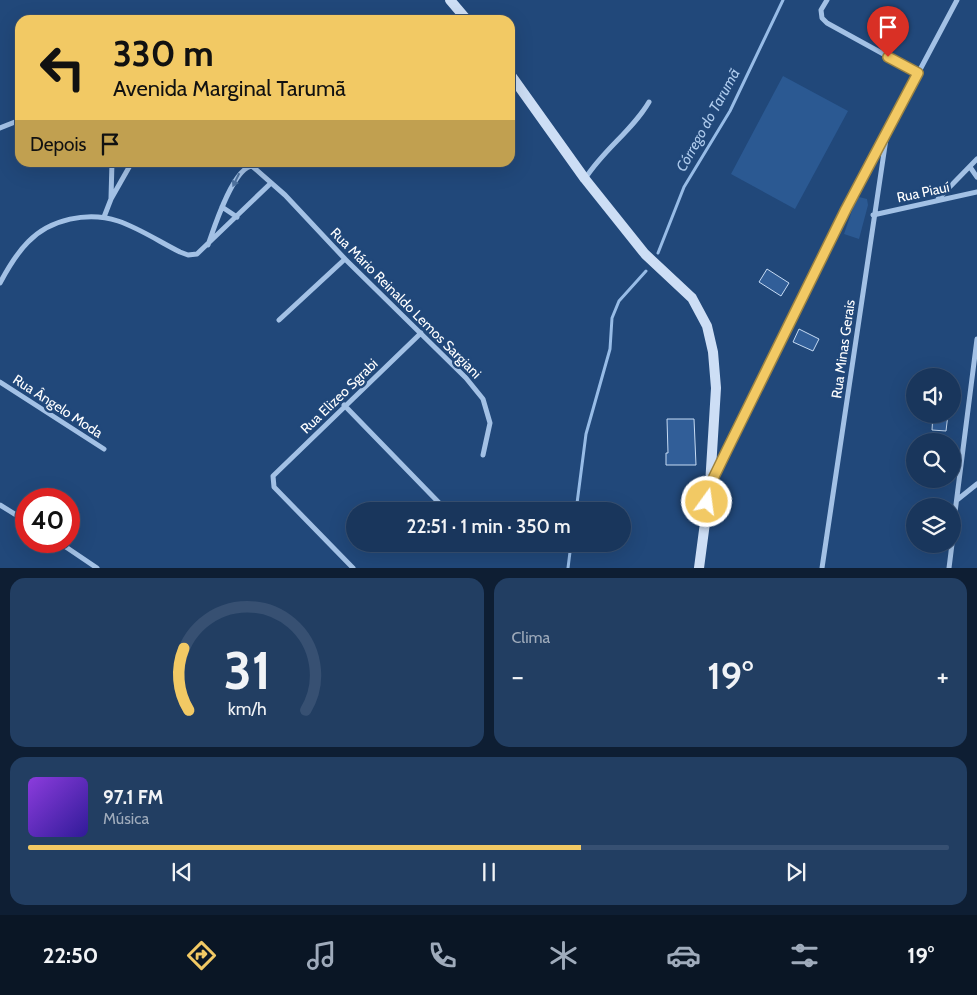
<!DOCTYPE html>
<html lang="pt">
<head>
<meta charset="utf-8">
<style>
	body { margin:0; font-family:Cabin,sans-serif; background:#223e62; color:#f1f3f6; height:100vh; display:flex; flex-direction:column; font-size:19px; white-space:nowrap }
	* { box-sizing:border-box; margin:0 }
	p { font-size:16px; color:#9fabbb }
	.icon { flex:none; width:28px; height:28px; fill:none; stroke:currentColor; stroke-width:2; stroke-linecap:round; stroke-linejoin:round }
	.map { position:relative; height:568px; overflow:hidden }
	.details { display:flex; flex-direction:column; gap:10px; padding:10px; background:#0e1e33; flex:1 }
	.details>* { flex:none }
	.banner { position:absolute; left:15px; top:15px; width:500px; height:152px; border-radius:15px; box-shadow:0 5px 20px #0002,0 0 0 1px #375072; background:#f2c964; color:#111; overflow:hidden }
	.fabs { position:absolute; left:906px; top:368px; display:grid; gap:10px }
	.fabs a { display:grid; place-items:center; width:55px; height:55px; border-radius:50%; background:#19365c; box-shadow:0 5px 20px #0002,0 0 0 1px #375072; font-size:25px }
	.speed { position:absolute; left:15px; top:488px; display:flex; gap:10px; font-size:25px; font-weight:700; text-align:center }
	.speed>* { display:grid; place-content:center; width:65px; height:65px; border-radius:50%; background:#19365c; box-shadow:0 5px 20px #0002,0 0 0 1px #375072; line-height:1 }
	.speed .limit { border:8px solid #d22; background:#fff; color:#111 }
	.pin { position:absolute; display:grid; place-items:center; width:42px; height:42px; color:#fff; margin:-51px -21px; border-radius:50% 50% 50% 0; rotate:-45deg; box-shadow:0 0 5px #0007 }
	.pin .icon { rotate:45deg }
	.me { position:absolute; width:55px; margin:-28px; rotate:14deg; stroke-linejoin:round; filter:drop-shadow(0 0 4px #0008) }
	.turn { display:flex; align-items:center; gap:18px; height:105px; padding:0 15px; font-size:22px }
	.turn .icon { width:65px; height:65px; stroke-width:2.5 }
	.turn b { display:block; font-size:35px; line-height:42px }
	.then { display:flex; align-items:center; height:48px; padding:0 15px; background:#0003; gap:10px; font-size:19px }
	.big { font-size:38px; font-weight:600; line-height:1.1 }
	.details .tile { flex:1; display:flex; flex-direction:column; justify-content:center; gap:8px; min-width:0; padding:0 18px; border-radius:15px; background:#223e62 }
	.details .dial { align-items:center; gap:0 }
	.dial svg { height:130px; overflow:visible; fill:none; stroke:#375072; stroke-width:7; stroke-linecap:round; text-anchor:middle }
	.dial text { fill:#f1f3f6; stroke:none }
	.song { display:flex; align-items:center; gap:15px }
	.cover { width:60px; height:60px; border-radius:8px; background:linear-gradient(135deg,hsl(270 70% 55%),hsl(250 70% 35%)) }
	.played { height:5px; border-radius:2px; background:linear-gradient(90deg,#f2c964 60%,#375072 60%) }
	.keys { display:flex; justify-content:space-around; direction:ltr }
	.heat { display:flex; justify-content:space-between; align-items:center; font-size:28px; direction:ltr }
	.details .tiles { flex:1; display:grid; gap:10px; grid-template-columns:1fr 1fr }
	.tile:last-child { grid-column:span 2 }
	.trip { position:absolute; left:346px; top:502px; width:285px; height:50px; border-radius:25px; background:#19365c; box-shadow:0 5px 20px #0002,0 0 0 1px #375072; font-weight:600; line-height:50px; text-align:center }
	.menu { display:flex; height:80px; justify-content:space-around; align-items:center; background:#0a1625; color:#9fabbb }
	.menu .icon { width:35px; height:35px }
	.menu .on { color:#f2c964 }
	.menu b { font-size:22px; color:#f1f3f6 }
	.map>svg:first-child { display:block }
</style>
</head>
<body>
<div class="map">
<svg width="977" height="568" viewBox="0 0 977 568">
	<rect width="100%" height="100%" fill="#21487a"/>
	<path fill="#2b5992" d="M783 76 848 111 795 209 731 174Z
		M859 197 867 199 868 205 859 239 844 234 854 205Z"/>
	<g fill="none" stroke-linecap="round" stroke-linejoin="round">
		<path stroke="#97bce7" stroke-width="3" d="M658 253 684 187 730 111 783 0
			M576 511 586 434 610 349 612 318 619 301 646 271
			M568 568 571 544"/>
	</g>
	<path fill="#315e98" stroke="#c6dbf4" d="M767 269 789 283 781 296 759 282Z
		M799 329 819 339 813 351 793 342Z
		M933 414H948L946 431 932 430Z
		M667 419H694L696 465H666V453H668Z"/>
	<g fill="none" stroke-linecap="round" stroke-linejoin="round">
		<path stroke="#a3c1e5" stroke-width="5" d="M827 0 821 10 822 18 827 23 918 73
			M0 128 20 120
			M970 167 977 177
			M585 179C603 150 632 131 649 102
			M111 198 112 162
			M938 199 977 159
			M222 207 237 217
			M873 215 977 192
			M104 217 111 199 132 162
			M208 245C214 228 233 168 252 166L285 195 345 259 466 378 483 399 490 423 483 455
			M0 283C8 268 16 254 28 242 50 219 88 211 118 221 139 228 160 242 180 252L188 255 197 254 271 183
			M279 320 345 259
			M0 382 104 449
			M344 405 447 511
			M713 478 846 209 957 0
			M957 500 977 484
			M0 505 26 521
			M952 536 977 339
			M57 541 97 568
			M479 544 483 548
			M353 568 274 487 273 476 421 333
			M822 568 886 139
			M949 568 952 544"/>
		<path stroke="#cddef5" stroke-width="10" d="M450 0 467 20
			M510 74 585 179 645 254 692 298 707 326 713 352 716 388 710 485 699 568"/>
	</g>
	<defs><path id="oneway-solid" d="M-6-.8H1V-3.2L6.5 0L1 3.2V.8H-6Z" transform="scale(1.25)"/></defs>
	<use fill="#4e729f" href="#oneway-solid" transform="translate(236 180) rotate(116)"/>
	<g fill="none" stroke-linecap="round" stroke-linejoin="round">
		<defs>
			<path id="route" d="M707 502 710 485 727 450 846 209 918 73 888 57"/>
		</defs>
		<use href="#route" stroke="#9d8341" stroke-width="12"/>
		<use href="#route" stroke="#f2c964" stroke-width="9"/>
	</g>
	<g text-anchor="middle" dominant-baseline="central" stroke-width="5" stroke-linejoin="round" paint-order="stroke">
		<g font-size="14" fill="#fff" stroke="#21487a">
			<text transform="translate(923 192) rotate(-12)">Rua Piauí</text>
			<text transform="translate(406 303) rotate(45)">Rua Mário Reinaldo Lemos Sargiani</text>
			<text transform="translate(843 349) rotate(-82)">Rua Minas Gerais</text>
			<text transform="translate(339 396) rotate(-44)">Rua Elizeo Sgrabi</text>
			<text transform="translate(58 406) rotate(33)">Rua Ângelo Moda</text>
		</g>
		<g font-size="15" font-style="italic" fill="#aecbed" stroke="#21487a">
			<text transform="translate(708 120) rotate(-61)">Córrego do Tarumã</text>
		</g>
	</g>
</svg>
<div class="fabs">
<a><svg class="icon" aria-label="sound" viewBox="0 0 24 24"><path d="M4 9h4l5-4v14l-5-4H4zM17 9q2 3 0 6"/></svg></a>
<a><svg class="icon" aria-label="search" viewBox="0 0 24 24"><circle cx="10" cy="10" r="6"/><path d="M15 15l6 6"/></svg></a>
<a><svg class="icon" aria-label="layers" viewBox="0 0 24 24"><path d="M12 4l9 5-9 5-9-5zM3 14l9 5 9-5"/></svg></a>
</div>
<div class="speed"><div class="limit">40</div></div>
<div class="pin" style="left:888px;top:57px;background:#d93025"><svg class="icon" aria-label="arrive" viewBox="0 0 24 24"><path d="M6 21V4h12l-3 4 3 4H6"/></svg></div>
<svg class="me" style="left:707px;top:502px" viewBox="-20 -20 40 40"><circle r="17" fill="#f2c964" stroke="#fff" stroke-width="3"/><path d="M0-11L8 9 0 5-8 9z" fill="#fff"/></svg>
<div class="trip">22:51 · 1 min · 350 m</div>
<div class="banner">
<div class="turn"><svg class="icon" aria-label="left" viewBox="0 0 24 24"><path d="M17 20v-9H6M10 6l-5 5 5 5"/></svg><div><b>330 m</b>Avenida Marginal Tarumã</div></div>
<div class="then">Depois<svg class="icon" aria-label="arrive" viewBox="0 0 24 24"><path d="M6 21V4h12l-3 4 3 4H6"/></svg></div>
</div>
</div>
<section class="details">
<div class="tiles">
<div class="tile dial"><svg viewBox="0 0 100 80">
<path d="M14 69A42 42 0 1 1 86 69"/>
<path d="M14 69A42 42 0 0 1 11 31" stroke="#f2c964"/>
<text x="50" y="56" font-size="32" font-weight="700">31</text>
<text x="50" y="72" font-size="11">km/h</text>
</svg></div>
<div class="tile"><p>Clima</p>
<div class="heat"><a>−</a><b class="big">19°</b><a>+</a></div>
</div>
<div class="tile">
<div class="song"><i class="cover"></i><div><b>97.1 FM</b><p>Música</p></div></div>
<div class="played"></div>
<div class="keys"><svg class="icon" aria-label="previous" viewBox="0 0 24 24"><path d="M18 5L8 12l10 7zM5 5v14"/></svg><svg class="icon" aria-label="pause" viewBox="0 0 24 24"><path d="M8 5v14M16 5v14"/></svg><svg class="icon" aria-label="next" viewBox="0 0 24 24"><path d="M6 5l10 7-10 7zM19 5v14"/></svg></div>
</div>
</div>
</section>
<nav class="menu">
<b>22:50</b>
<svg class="icon on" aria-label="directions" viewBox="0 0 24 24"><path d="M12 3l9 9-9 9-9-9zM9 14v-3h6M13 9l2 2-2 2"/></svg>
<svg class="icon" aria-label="music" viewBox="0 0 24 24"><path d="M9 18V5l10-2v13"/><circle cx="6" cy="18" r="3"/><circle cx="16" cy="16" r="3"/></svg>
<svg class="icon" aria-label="phone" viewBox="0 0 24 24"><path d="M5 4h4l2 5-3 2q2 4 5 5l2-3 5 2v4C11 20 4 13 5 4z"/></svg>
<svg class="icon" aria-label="climate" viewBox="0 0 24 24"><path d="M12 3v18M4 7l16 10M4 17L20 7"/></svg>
<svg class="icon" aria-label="car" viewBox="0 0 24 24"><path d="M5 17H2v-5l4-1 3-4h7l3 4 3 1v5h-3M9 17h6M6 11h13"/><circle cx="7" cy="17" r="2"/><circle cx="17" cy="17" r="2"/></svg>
<svg class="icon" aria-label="filters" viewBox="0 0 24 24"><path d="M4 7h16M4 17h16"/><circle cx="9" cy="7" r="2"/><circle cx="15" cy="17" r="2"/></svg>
<b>19°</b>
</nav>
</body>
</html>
